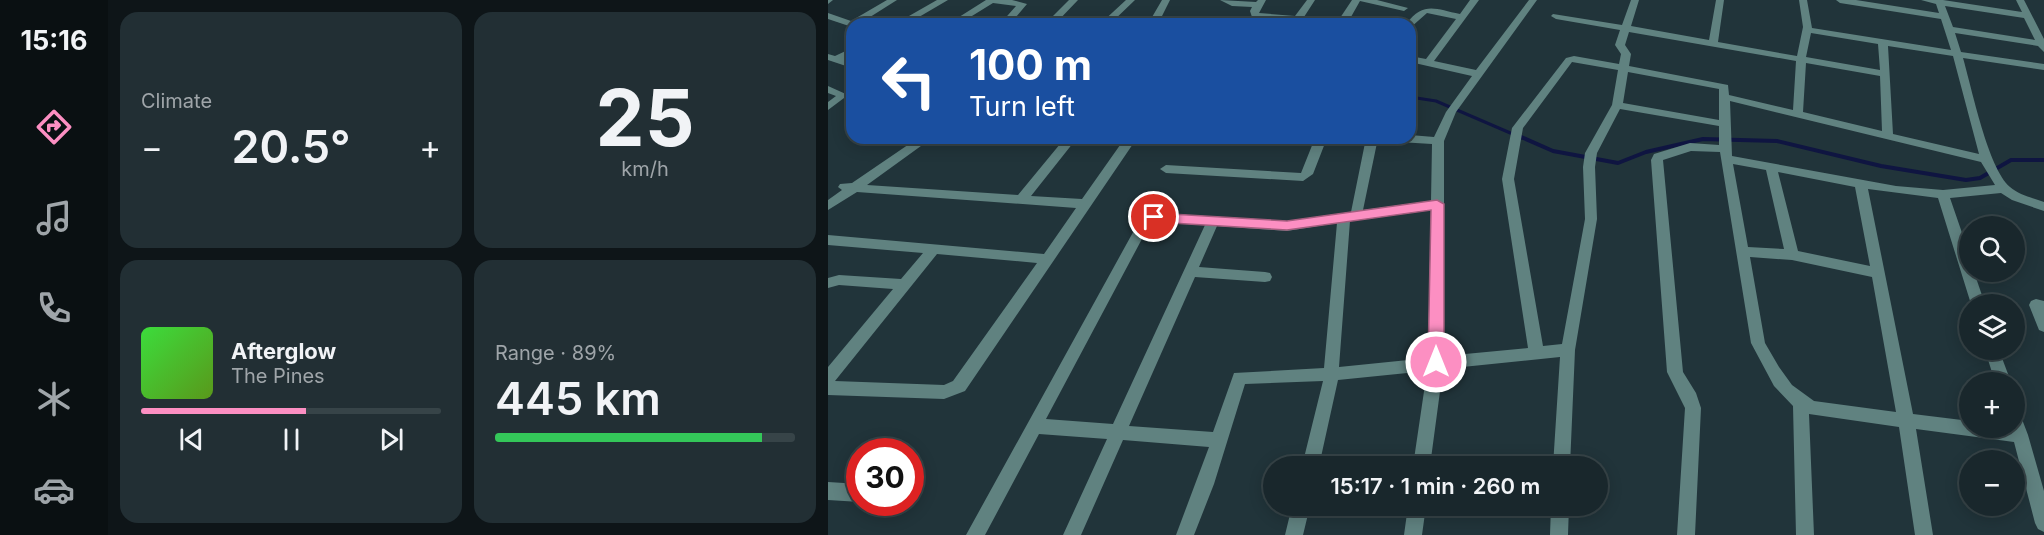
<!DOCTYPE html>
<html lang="en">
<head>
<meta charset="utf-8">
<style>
	body { margin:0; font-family:Inter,sans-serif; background:#222f34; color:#f1f3f6; height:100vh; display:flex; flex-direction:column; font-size:22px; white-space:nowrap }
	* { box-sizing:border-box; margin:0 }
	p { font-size:20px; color:#9fa5a9 }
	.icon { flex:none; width:33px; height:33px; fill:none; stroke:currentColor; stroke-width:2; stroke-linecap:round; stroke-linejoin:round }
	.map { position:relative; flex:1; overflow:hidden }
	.side { display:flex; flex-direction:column; gap:12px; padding:12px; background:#0e1518; width:720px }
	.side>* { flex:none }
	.guide { position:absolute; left:18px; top:18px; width:570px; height:126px; border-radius:18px; box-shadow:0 3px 15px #0003,0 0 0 2px #374448; background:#1a4fa0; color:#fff; overflow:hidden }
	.controls { position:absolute; left:1131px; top:216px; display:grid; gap:12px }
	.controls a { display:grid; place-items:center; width:66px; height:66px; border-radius:50%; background:#19272c; box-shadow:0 3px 15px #0003,0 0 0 2px #374448; font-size:30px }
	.speed { position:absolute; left:18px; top:438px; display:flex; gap:12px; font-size:30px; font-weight:700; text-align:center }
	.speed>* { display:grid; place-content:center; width:78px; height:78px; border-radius:50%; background:#19272c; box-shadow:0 3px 15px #0003,0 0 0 2px #374448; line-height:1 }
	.speed .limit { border:9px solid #d22; background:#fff; color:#111 }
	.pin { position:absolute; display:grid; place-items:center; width:51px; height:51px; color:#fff; margin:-26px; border:3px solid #fff; border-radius:50%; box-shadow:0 2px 6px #0007 }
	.me { position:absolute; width:66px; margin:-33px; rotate:0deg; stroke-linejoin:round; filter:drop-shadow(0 0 4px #0008) }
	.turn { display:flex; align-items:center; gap:21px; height:126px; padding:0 24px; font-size:27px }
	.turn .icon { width:78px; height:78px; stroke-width:2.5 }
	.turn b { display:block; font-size:42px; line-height:51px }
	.big { font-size:45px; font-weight:600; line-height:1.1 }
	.side .widget { flex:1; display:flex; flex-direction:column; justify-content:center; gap:9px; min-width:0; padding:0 21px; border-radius:18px; background:#222f34 }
	.side .dial { align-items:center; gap:0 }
	.dial b { font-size:78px; line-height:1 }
	.song { display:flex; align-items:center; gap:18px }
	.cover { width:72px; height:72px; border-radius:9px; background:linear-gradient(135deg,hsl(120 70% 55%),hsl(90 70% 35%)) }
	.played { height:6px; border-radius:3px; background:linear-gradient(90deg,#fc8fc2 55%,#374448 55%) }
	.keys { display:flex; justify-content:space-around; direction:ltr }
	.heat { display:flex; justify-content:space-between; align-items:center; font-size:33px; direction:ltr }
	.charge { height:9px; border-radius:4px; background:linear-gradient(90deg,#34c759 89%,#374448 0) }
	.side .tiles { flex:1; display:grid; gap:12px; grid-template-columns:repeat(2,1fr) }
	.trip { position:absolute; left:435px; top:456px; width:345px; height:60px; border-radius:30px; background:#19272c; box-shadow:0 3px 15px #0003,0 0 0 2px #374448; font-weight:600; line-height:60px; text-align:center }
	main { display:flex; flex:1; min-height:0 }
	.menu { display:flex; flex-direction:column; width:108px; justify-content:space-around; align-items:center; background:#0a1012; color:#9fa5a9 }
	.menu .icon { width:42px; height:42px }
	.menu .selected { color:#fc8fc2 }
	.menu b { font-size:27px; color:#f1f3f6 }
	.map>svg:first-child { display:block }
</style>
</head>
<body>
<main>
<nav class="menu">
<b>15:16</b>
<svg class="icon selected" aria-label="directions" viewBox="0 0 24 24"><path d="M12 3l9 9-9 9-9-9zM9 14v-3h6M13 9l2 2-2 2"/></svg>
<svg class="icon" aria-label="music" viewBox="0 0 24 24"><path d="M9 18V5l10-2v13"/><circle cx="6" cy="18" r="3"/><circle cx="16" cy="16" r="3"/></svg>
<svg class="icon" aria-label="phone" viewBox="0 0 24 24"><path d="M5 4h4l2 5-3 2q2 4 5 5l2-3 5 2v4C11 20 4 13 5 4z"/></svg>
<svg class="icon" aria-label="climate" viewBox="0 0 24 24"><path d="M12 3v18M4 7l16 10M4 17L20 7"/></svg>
<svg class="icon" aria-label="car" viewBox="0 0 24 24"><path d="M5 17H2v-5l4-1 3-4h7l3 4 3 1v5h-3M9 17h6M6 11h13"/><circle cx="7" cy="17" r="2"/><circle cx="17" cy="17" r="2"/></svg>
</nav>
<section class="side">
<div class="tiles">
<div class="widget"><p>Climate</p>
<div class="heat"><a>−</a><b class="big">20.5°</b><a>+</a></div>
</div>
<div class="widget dial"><b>25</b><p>km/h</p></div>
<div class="widget">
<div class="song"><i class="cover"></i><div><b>Afterglow</b><p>The Pines</p></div></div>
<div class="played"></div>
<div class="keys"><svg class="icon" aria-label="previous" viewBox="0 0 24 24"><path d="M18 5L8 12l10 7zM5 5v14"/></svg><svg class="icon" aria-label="pause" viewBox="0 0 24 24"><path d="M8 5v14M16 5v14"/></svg><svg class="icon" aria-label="next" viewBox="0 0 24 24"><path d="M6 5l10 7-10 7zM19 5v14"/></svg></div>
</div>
<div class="widget"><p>Range · 89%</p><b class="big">445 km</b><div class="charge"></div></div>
</div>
</section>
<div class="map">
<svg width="1216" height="535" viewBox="0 0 1216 535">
	<rect width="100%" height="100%" fill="#21343a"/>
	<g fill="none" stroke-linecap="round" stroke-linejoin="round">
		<path stroke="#0f1541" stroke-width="3" d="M582 97 608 101 694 138"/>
		<path stroke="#0f1541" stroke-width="4" d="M691 136 725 151 790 163 818 152 875 139 949 141 1053 166 1138 180 1152 178 1183 160H1216"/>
		<path fill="#608280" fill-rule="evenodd" d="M0 0H5L0 4Z
			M59 0H69L31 24H24V27L0 19V13L23 21Z
			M109 0H120L79 24H67Z
			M158 0H184L199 4 182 24H172L188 6 165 3 131 24H120Z
			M241 0H250L227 24H217Z
			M298 0H307L282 24H272Z
			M334 0H342L330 24H320Z
			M392 0 428 2 430 0H438L431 13 467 16 479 0H487L476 17 510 21 524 0H549L580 8 576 11 532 1 519 24H462L464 22 424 17 422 11 424 7 404 6Z
			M642 0H651L606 61 648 70 701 0H709L628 112 616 141V356L700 348 674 179 684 128 738 58 746 56 791 64 793 54 787 45 792 30 728 19 723 16 725 14 794 25 803 0H811L803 26 881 40 888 0H896L890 42 969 56 975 27 971 0H979L984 28 1123 50 1113 19 1012 3 1008 0H1028L1111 13 1108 4 1093 0H1115L1194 12 1188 0H1196L1216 39V52L1210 46 1127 33 1133 52 1216 64V70L1135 58C1144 89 1160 168 1182 187 1191 195 1205 198 1216 202V211L1184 200 1173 193 1122 198 1142 256V272H1146L1157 304H1143L1110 198 1040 189 1085 414 1142 421V428H1186V412L1192 414 1200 435 1216 491V532L1210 529 1207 523 1186 442 1088 429 1105 535H1087L1071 427 981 414 986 535H968L965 406 946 386 923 343 892 152 863 151 835 160 855 372 868 393 873 408 867 535H849L857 408 839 372 823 160 826 154 862 143 891 145V126L792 109 769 153 767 167 769 219 747 350 742 466H725L732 357 615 369 602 466H585L599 371 510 380 491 466H474L495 381 417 384 386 484 366 535H348L381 447 295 440 253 535H235L279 439 211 434 157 535H138L314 216 326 213 459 221 523 212 538 138H550L535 210 603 201 604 144 571 142 565 138H582V135L606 137 618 112 644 76 582 62V56L598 59 628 19 599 13 582 28V24H578C596 1 607 9 632 14ZM1117 6 1196 18 1207 40 1125 27ZM801 32 968 61 965 110 901 95 900 85 801 66 803 54 797 45ZM983 33 1050 44 1052 70 978 57ZM1060 46 1125 56 1151 154 1065 134ZM744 62 790 70 784 105 757 153 755 167 757 219 734 344 715 346 686 179 695 128ZM978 63 1052 76 1054 131 975 112ZM800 72 891 89V120L795 103ZM902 101 1153 162 1167 185 1115 190 1068 186 904 156ZM905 164 938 170 956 249 920 247ZM950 172 1027 187 1042 266 970 251ZM603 209 600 358 511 367 522 221ZM326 221 377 225 285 424 218 419 323 222ZM509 223 496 368 406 373 385 432 301 426 367 277 437 282 442 281 444 277 442 273 437 272 371 267 389 226 459 231ZM922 257 964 260 1044 277 1068 412 986 401 964 385 951 367 937 343Z
			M24 48V55L16 59 24 62V68L0 60V54L7 56Z
			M0 86 20 95 0 110V102L8 96 0 93Z
			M90 138H104L39 185 190 195 237 138H249L203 196 254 199 297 138H309L137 391 116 399 0 395V367L65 289 11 285 0 288V278L11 275 73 279 95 253 0 245V235L216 254 248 208 29 192 0 210V200L14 190 10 187 12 184 24 183ZM109 254 209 263 125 381 116 385 7 381Z
			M487 138H499L485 174 475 181 338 173 332 169 338 165 473 173Z
			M1208 299 1216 301V332L1211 330 1201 305 1203 301Z
			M1157 350H1171L1183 382H1167Z
			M0 482 32 484V502L0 500Z
			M464 506H482L475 535H457Z
			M580 506H598L594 535H576Z
			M723 506H741L740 535H722Z"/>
	</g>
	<path fill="#fc8fc2" stroke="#a45d7e" stroke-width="1.5" d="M609 200 616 204V362L614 367 608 369 603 367 600 362 603 210 459 230 326 222 320 217 326 213 459 221Z"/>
</svg>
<div class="controls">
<a><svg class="icon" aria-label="search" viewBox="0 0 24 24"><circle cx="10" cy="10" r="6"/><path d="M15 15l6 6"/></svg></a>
<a><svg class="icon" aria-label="layers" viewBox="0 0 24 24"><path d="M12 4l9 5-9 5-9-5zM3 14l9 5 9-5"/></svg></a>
<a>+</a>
<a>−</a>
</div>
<div class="speed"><div class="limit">30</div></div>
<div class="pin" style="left:326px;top:217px;background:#d93025"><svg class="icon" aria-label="arrive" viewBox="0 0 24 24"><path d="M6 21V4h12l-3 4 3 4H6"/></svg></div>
<svg class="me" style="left:608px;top:362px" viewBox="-20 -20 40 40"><circle r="17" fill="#fc8fc2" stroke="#fff" stroke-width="3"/><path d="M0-11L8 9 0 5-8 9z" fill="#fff"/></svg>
<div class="trip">15:17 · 1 min · 260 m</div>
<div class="guide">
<div class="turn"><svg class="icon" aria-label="left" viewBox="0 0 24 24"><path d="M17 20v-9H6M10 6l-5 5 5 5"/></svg><div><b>100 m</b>Turn left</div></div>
</div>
</div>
</main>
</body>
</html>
